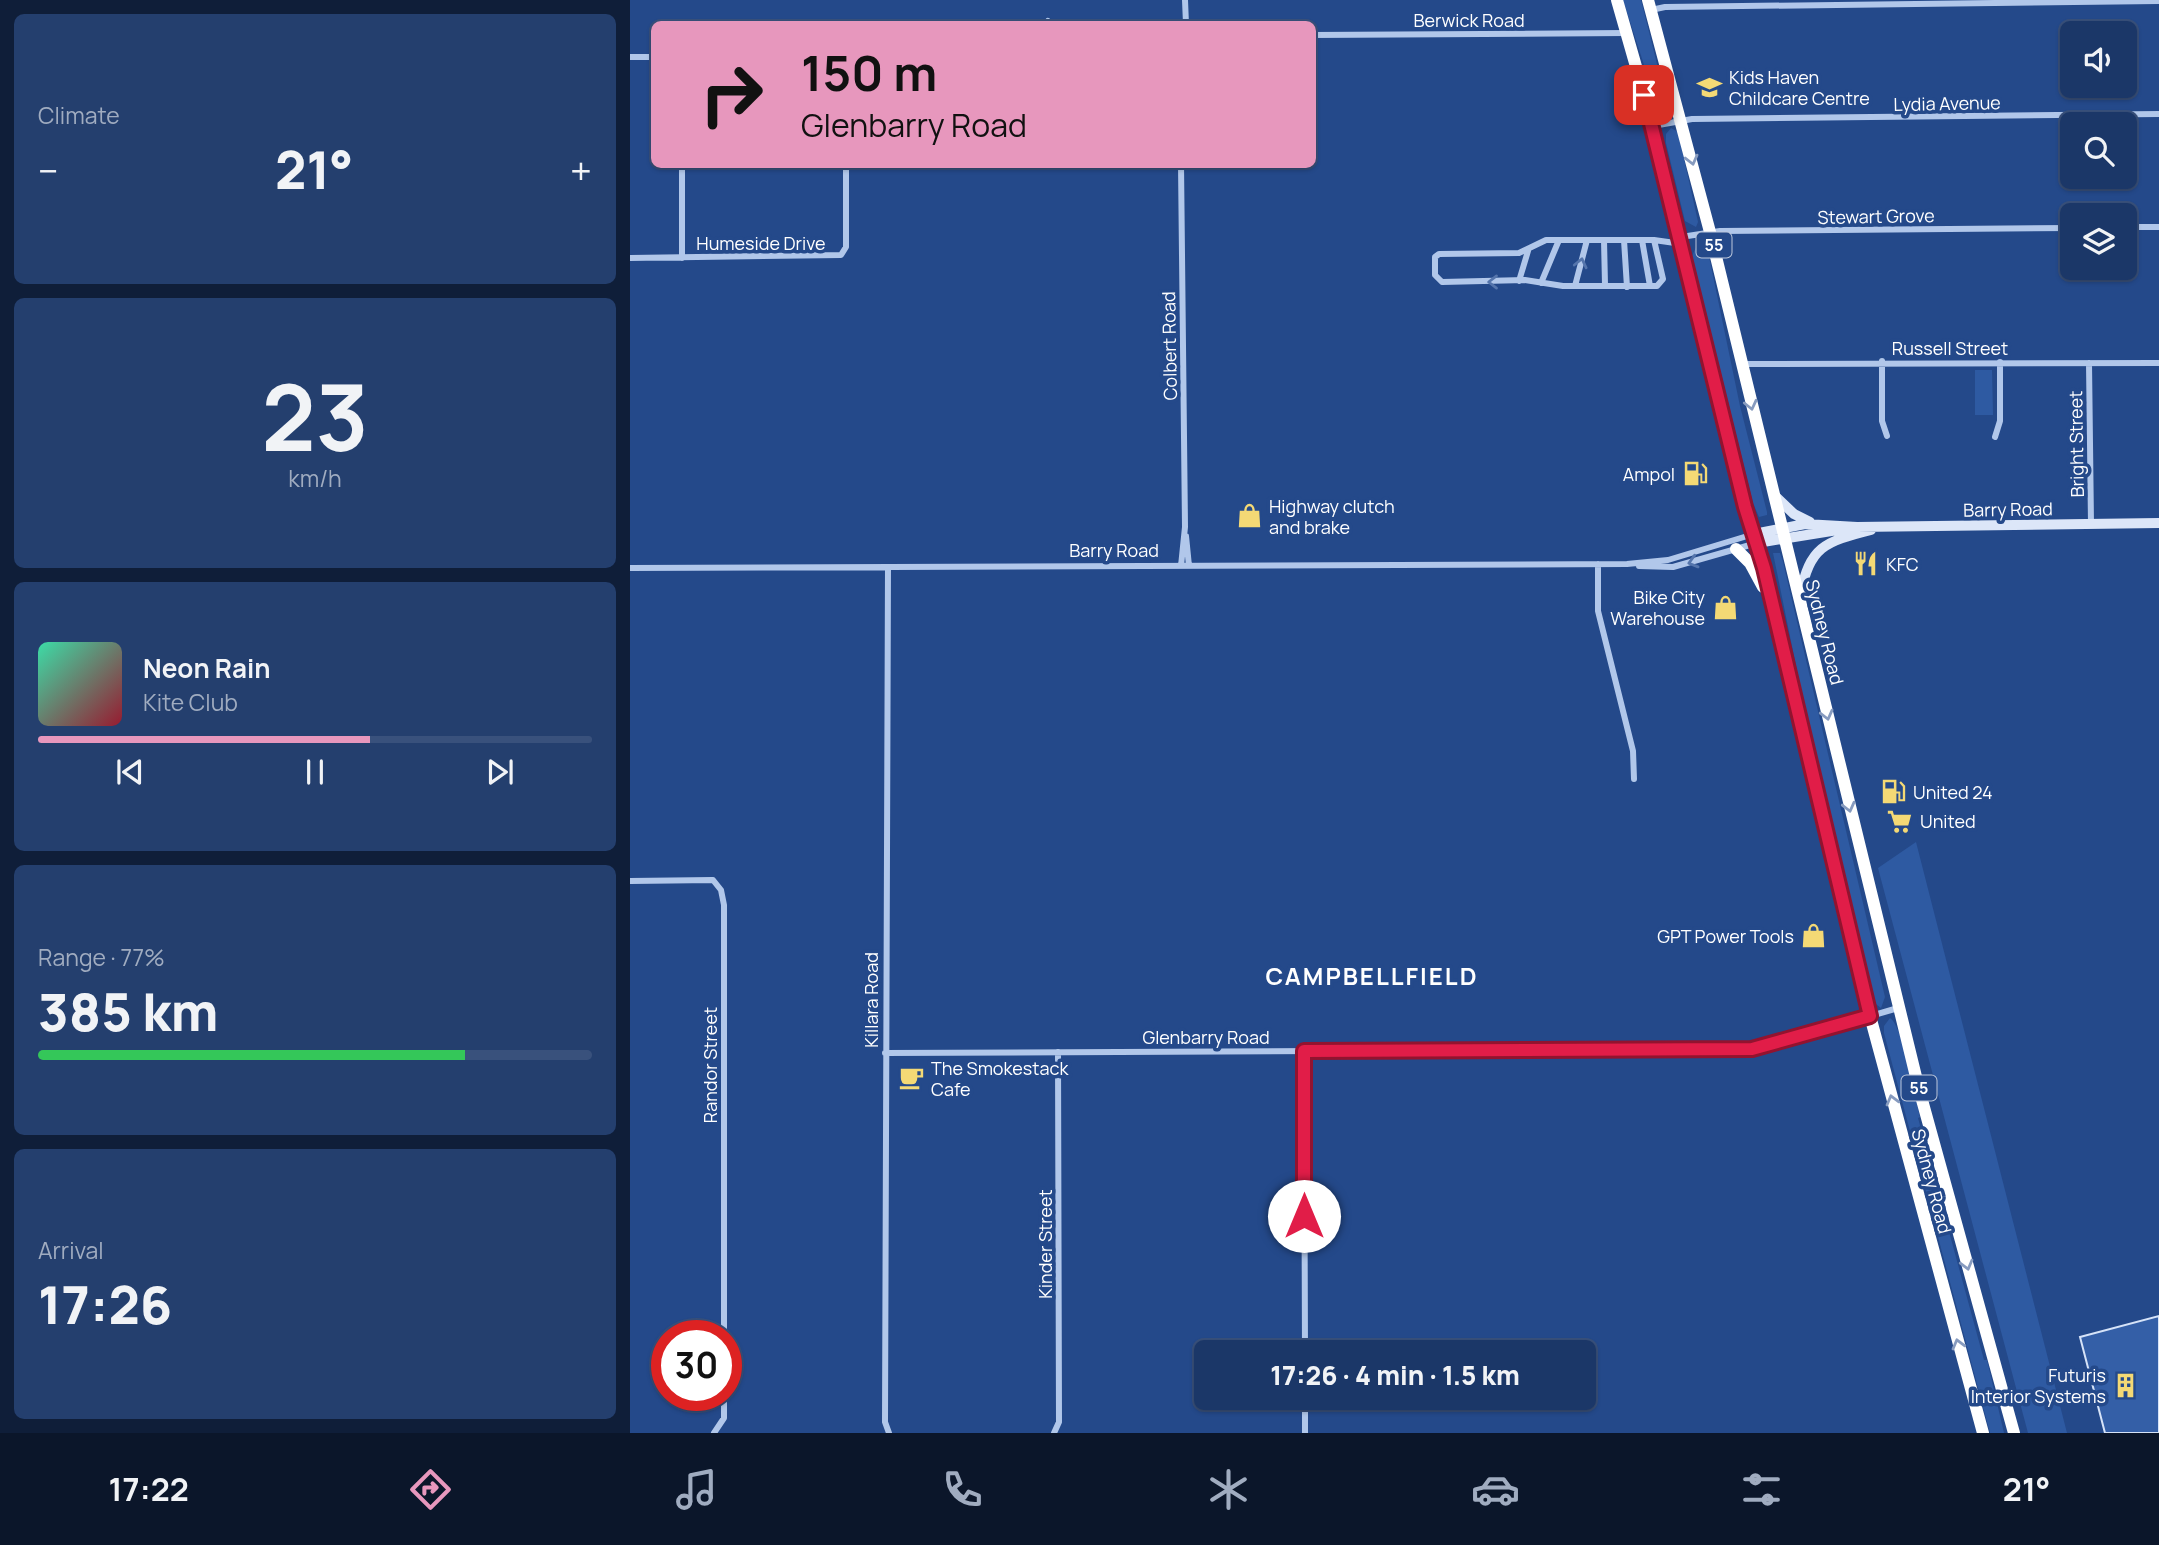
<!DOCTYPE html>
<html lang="en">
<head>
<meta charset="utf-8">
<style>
	body { margin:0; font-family:Manrope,sans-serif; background:#243f6e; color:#f1f3f6; height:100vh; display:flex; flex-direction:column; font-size:26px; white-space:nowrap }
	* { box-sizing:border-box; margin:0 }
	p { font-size:23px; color:#a0acc0 }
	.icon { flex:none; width:38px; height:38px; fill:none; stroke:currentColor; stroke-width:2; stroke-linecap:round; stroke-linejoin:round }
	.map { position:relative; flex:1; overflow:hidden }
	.drawer { display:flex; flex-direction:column; gap:14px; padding:14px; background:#0f1e39; width:630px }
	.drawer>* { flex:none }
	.guide { position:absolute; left:21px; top:21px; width:665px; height:147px; border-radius:10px; box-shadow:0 2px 5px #0004,0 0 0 2px #39517c; background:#e797bd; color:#111; overflow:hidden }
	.tools { position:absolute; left:1430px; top:21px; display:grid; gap:14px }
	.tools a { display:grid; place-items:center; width:77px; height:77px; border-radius:10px; background:#1b3768; box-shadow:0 2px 5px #0004,0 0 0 2px #39517c; font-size:35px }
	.speed { position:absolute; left:21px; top:1320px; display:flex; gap:14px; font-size:35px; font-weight:700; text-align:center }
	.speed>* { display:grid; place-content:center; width:91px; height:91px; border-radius:50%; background:#1b3768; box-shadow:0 2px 5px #0004,0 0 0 2px #39517c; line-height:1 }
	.speed .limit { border:10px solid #d22; background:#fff; color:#111 }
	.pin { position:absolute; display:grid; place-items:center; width:60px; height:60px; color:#fff; margin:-30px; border-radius:14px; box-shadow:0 4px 10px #0006 }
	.me { position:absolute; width:77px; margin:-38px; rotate:0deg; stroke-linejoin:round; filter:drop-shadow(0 0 5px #0008) }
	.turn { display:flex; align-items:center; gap:24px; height:147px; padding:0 35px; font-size:32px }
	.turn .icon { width:91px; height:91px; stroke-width:2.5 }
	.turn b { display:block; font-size:49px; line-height:60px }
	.big { font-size:52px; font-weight:800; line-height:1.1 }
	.drawer .tile { flex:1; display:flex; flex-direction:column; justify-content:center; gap:10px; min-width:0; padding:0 24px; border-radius:10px; background:#243f6e }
	.drawer .dial { align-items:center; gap:0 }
	.dial b { font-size:91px; line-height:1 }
	.song { display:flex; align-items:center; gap:21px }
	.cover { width:84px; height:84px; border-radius:10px; background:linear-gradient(135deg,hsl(160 70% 55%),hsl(350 70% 35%)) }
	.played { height:7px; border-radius:4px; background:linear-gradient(90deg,#e797bd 60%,#39517c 60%) }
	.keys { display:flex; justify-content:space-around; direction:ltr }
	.heat { display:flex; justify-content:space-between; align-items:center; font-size:38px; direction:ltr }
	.charge { height:10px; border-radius:5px; background:linear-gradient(90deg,#34c759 77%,#39517c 0) }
	.trip { position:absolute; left:564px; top:1340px; width:402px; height:70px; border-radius:10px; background:#1b3768; box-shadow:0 2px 5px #0004,0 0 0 2px #39517c; font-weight:800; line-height:70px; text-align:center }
	.tabs { display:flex; height:112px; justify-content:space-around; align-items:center; background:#0b162a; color:#a0acc0 }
	.tabs .icon { width:49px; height:49px }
	.tabs .on { color:#e797bd }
	.tabs b { font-size:32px; color:#f1f3f6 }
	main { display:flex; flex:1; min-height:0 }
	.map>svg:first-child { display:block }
</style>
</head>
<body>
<main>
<section class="drawer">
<div class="tile"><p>Climate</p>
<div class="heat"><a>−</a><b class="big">21°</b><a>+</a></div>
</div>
<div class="tile dial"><b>23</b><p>km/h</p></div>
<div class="tile">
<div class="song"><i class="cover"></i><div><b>Neon Rain</b><p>Kite Club</p></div></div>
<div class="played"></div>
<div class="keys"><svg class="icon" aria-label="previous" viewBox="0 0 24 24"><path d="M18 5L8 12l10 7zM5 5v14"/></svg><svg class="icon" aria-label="pause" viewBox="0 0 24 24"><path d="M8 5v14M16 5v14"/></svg><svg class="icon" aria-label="next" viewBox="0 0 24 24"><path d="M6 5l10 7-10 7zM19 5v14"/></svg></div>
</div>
<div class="tile"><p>Range · 77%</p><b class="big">385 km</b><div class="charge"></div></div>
<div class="tile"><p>Arrival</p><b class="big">17:26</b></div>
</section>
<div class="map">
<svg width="1529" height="1433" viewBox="0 0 1529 1433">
	<rect width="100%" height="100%" fill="#24498a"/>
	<path fill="#2e5aa2" d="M993 0H1011L1037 104 1035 110 1027 105Z
		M1041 128 1048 132 1068 222 1066 227 1055 221 1036 143V134Z
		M1068 243 1077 247 1110 406 1137 512V515L1129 517 1123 503 1062 256Z
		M1345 370H1362L1363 415H1345Z
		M1143 553H1150L1153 562 1255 997 1251 1008 1242 1001 1184 754Z
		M1286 842 1437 1433H1398L1248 868Z
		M1260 1018C1273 1026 1286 1098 1290 1117L1288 1118 1354 1360H1357L1374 1433H1360L1254 1033V1026Z"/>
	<path fill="#345fa7" stroke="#d6e3f8" stroke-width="2" d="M1529 1316V1433H1475L1450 1337Z"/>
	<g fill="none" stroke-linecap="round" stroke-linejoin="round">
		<path stroke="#b1c7ea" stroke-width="6" d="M555 0 556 24
			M1021 10 1035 7 1529 1
			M416 24 418 21
			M682 35 996 33
			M0 57H24
			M1023 126 1062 119 1529 114
			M1494 227H1529
			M1051 237 1090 231 1442 228
			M974 240 975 285
			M994 240 997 287
			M1012 240 1020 286
			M1024 240 1033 279 1027 286H933L895 280 812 282 805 275V257L809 254 889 253 916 240H1024L1052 244
			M0 258 211 255 216 247V164
			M52 258V164
			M889 281 898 251
			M911 283 929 240
			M945 286 957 240
			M1252 361V421L1257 436
			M1459 363 1461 524
			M1112 364 1529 363
			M1365 437 1370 421V362
			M556 536 559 566
			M968 564V611L1003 751 1004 779
			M551 566 555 527 551 164
			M1009 566 1043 567 1127 543
			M258 567 255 1422 259 1433
			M0 568 997 564 1038 560 1124 534
			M0 881 83 880 91 890 94 905V1335
			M674 1051 675 1353
			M255 1053 1117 1049 1145 1044 1268 1008
			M675 1398V1433
			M84 1433 94 1418V1395
			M424 1433 429 1422 428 1052"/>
		<path stroke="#dce6f8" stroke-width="10" d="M1145 496 1164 514 1180 522
			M1124 534 1175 524 1227 527 1529 523
			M1127 543 1220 528
			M1170 596C1180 546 1194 542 1241 530"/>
		<path stroke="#fff" stroke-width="12" d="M987 0 1023 126 1115 507 1131 555 1240 1016 1353 1433
			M1018 0 1080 232 1289 1089 1384 1433
			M1106 549 1120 563 1133 587"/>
	</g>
	<defs><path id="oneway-chevron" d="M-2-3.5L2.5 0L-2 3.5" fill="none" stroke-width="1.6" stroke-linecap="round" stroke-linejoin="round" transform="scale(1.75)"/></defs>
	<g stroke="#879bbf">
		<use href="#oneway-chevron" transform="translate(1062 160) rotate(76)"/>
		<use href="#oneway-chevron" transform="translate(1121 405) rotate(77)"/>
		<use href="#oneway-chevron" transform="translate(1197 715) rotate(76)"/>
		<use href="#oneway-chevron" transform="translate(1219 807) rotate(76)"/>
		<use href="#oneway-chevron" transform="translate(1262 1100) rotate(-105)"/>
		<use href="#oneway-chevron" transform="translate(1337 1265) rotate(75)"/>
		<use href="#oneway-chevron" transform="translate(1328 1344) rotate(-105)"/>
	</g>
	<g stroke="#5575ac">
		<use href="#oneway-chevron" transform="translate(951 263) rotate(-77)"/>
		<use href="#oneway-chevron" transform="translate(863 282) rotate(180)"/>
		<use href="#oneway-chevron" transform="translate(1063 562) rotate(164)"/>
	</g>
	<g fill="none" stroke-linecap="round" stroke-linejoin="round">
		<defs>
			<path id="route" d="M674 1216V1051L1122 1049 1240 1016 1134 568 1115 507 1014 95"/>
		</defs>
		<use href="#route" stroke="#92132f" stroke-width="18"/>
		<use href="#route" stroke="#e11d48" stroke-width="12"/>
	</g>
	<defs>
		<symbol id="school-bare" viewBox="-9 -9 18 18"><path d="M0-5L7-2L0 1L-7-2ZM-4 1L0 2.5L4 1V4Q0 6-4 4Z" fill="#f4d975" stroke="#24498a" stroke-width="2.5" paint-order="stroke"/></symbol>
		<symbol id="fuel-bare" viewBox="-9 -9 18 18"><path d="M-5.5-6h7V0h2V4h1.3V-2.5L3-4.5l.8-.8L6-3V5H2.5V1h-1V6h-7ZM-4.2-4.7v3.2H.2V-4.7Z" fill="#f4d975" stroke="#24498a" stroke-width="2.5" paint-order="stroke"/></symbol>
		<symbol id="shop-bare" viewBox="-9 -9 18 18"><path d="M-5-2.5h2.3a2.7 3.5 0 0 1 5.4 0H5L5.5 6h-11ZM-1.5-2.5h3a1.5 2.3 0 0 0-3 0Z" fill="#f4d975" stroke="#24498a" stroke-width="2.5" paint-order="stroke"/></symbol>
		<symbol id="restaurant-bare" viewBox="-9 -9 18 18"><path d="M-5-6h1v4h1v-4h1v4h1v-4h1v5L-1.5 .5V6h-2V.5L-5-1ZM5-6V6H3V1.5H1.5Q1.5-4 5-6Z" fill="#f4d975" stroke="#24498a" stroke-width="2.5" paint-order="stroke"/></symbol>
		<symbol id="supermarket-bare" viewBox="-9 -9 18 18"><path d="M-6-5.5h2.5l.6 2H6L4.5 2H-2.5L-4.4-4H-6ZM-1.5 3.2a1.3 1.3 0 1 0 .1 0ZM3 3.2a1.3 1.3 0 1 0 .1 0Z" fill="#f4d975" stroke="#24498a" stroke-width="2.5" paint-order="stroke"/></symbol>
		<symbol id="cafe-bare" viewBox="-9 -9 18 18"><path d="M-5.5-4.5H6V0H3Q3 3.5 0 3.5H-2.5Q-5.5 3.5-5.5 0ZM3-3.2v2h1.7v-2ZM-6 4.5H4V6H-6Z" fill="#f4d975" stroke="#24498a" stroke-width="2.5" paint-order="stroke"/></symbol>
		<symbol id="building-bare" viewBox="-9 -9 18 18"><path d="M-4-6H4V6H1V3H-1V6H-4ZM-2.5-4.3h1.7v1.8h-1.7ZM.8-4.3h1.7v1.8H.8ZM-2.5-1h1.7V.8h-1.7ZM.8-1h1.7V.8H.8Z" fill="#f4d975" stroke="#24498a" stroke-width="2.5" paint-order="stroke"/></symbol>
	</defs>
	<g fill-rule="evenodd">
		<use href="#school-bare" x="1062" y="70" width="35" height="35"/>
		<use href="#fuel-bare" x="1048" y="456" width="35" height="35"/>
		<use href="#shop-bare" x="602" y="498" width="35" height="35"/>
		<use href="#restaurant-bare" x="1218" y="546" width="35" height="35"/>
		<use href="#shop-bare" x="1078" y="590" width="35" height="35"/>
		<use href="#fuel-bare" x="1246" y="774" width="35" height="35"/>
		<use href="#supermarket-bare" x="1252" y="804" width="35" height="35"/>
		<use href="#shop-bare" x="1166" y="918" width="35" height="35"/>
		<use href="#cafe-bare" x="264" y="1060" width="35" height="35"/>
		<use href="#building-bare" x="1478" y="1368" width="35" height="35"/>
	</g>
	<g text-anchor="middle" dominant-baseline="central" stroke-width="7" stroke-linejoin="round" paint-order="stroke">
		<g fill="#24498a" stroke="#bdc8dc" stroke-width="2">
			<rect x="1066.5" y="232.5" width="35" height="25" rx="5"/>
			<rect x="1271.5" y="1075.5" width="35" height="25" rx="5"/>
		</g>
		<g font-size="16" font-weight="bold" fill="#fff">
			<text x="1084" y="245">55</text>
			<text x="1289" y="1088">55</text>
		</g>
		<g font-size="18" fill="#fff" stroke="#24498a">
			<text x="839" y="20">Berwick Road</text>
			<text transform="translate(1317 103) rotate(-1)">Lydia Avenue</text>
			<text transform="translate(1246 216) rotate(-1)">Stewart Grove</text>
			<text x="131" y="243">Humeside Drive</text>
			<text transform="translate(539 346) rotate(-91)">Colbert Road</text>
			<text x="1320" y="348">Russell Street</text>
			<text transform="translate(1446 444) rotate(-91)">Bright Street</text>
			<text transform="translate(1378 509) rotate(-1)">Barry Road</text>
			<text x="484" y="550">Barry Road</text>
			<text transform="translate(1195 632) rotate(76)">Sydney Road</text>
			<text transform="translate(241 1000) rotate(-90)">Killara Road</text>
			<text x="576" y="1037">Glenbarry Road</text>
			<text transform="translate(80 1065) rotate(-90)">Randor Street</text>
			<text transform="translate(1302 1181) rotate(75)">Sydney Road</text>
			<text transform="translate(415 1244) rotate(-90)">Kinder Street</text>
		</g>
		<g font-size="18" fill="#fff" stroke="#24498a" text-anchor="start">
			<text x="1099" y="77">Kids Haven<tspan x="1099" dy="21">Childcare Centre</tspan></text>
			<text x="1045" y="474" text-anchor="end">Ampol</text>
			<text x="639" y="506">Highway clutch<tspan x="639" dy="21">and brake</tspan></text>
			<text x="1256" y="564">KFC</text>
			<text x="1075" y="597" text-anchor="end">Bike City<tspan x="1075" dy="21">Warehouse</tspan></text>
			<text x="1283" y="792">United 24</text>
			<text x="1290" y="821">United</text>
			<text x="1164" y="936" text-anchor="end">GPT Power Tools</text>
			<text x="301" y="1068">The Smokestack<tspan x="301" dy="21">Cafe</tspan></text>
			<text x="1476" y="1375" text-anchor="end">Futuris<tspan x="1476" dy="21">Interior Systems</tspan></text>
		</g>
		<g font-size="24" font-weight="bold" letter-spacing="2" fill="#fff" stroke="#24498a">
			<text x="742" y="975">CAMPBELLFIELD</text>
		</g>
	</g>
</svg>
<div class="tools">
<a><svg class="icon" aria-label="sound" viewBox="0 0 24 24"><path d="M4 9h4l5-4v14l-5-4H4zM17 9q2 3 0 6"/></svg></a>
<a><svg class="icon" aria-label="search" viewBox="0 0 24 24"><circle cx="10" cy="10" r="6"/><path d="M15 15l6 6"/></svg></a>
<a><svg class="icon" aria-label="layers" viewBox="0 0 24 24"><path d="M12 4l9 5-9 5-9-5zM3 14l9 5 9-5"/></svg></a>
</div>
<div class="speed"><div class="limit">30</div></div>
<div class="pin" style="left:1014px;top:95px;background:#d93025"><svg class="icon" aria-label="arrive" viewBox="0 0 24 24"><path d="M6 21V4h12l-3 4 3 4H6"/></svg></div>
<svg class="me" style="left:674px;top:1216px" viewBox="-20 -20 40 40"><circle r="19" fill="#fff"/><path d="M0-13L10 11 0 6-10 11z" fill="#e11d48"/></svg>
<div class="trip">17:26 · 4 min · 1.5 km</div>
<div class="guide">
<div class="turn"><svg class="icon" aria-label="right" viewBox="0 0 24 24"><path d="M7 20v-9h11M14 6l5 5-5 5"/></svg><div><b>150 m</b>Glenbarry Road</div></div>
</div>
</div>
</main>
<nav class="tabs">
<b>17:22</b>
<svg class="icon on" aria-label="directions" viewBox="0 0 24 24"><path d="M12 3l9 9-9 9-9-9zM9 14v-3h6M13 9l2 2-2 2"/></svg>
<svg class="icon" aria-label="music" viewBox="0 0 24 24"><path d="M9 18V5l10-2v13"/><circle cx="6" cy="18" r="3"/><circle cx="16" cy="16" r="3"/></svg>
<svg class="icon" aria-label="phone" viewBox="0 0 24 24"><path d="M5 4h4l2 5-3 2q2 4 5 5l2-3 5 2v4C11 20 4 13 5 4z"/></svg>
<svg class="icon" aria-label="climate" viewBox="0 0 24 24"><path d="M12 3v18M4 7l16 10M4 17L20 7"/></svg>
<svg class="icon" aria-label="car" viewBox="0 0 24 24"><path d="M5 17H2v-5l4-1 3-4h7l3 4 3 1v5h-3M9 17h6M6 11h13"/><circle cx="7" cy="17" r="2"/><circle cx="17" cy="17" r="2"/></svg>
<svg class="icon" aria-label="filters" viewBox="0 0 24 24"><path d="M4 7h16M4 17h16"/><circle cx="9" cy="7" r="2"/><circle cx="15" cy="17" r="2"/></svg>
<b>21°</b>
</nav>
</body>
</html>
